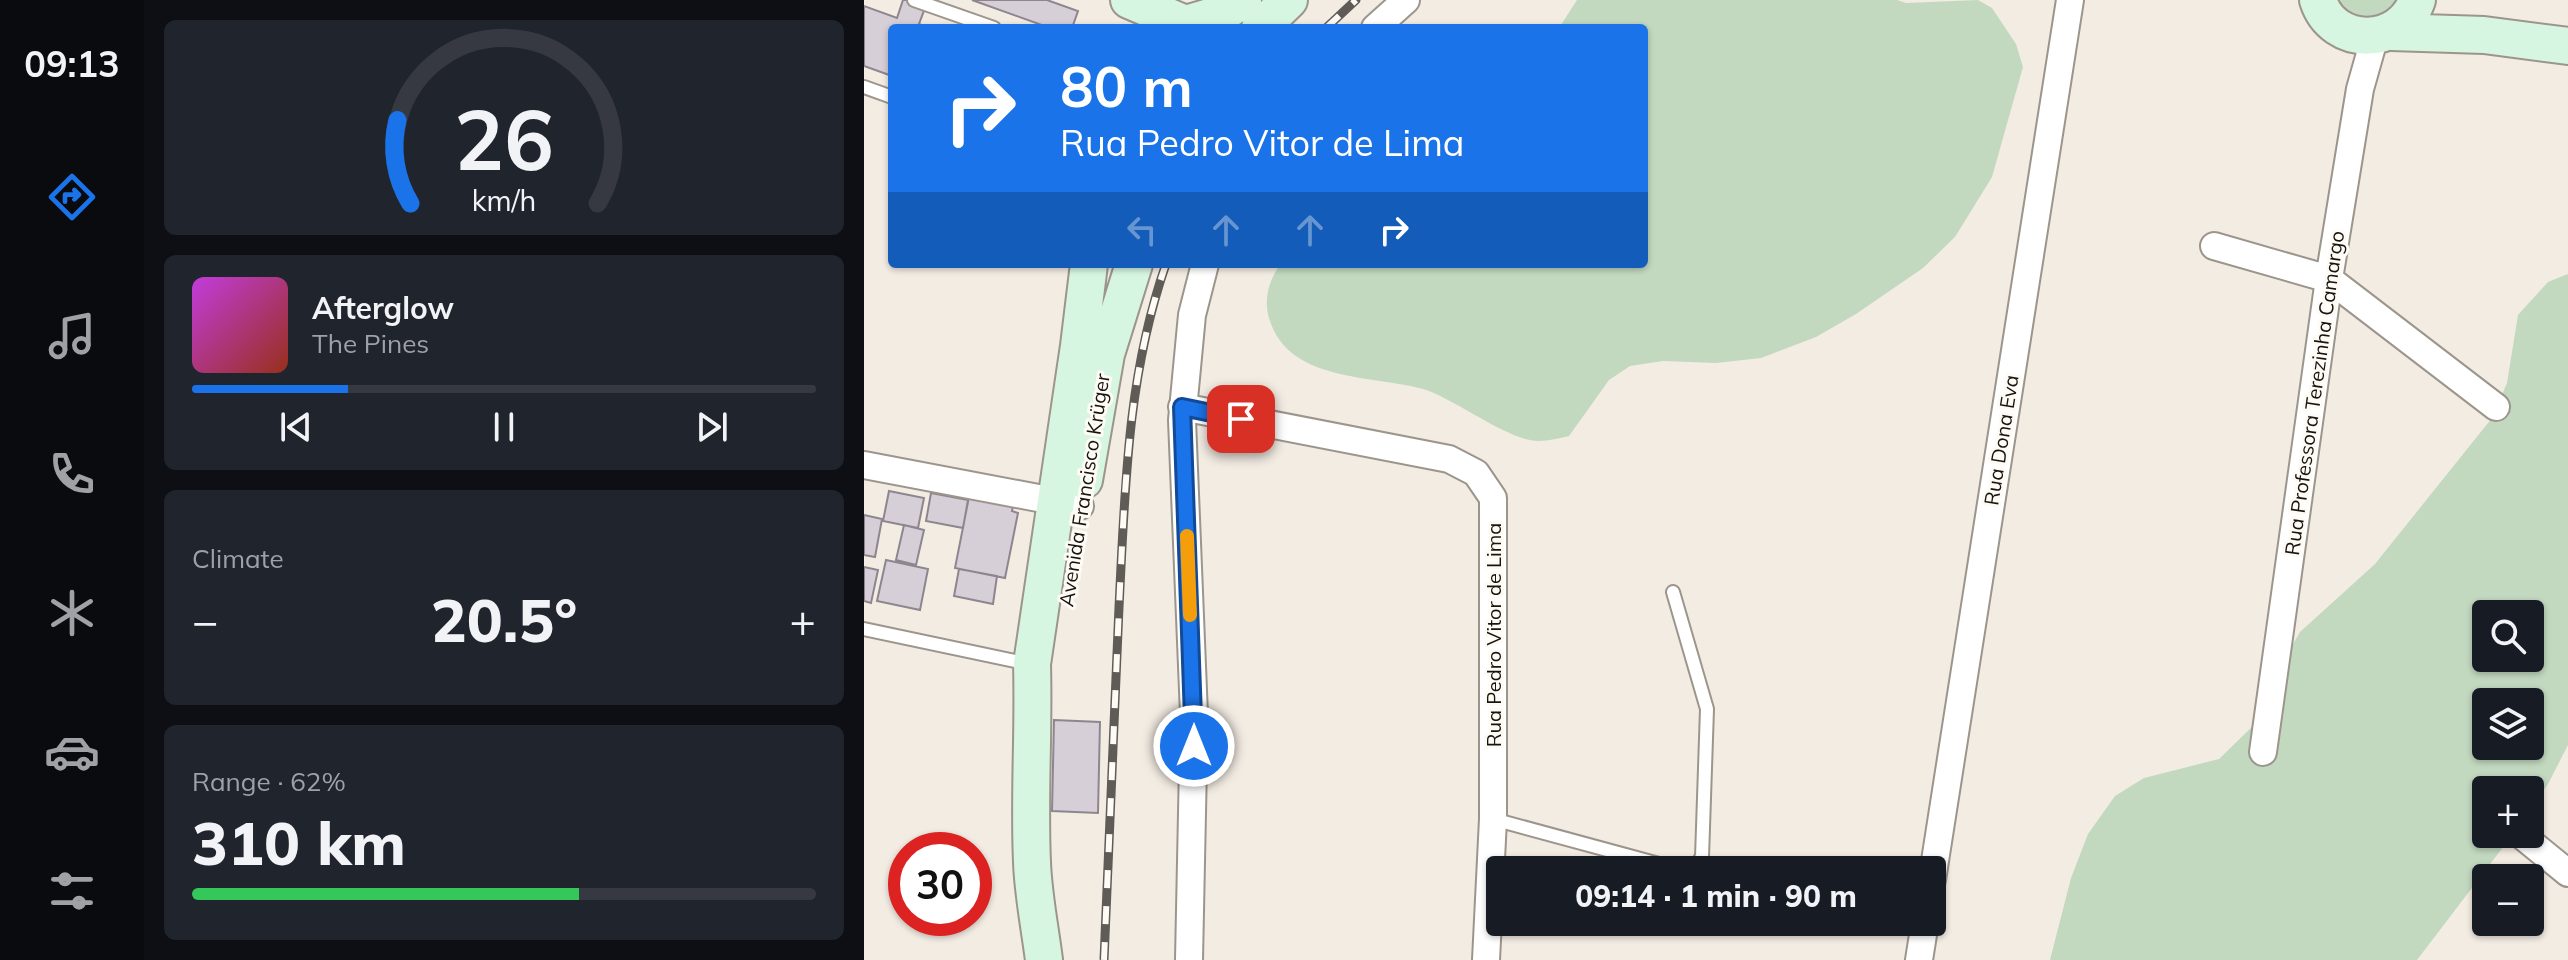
<!DOCTYPE html>
<html lang="en">
<head>
<meta charset="utf-8">
<style>
	body { margin:0; font-family:Mulish,sans-serif; background:#20242c; color:#f1f3f6; height:100vh; display:flex; flex-direction:column; font-size:30px; white-space:nowrap }
	* { box-sizing:border-box; margin:0 }
	p { font-size:26px; color:#9ea1a6 }
	.icon { flex:none; width:44px; height:44px; fill:none; stroke:currentColor; stroke-width:2; stroke-linecap:round; stroke-linejoin:round }
	.map { position:relative; flex:1; overflow:hidden }
	.panel { display:flex; flex-direction:column; gap:20px; padding:20px; background:#0d0f14; width:720px }
	.panel>* { flex:none }
	.top-card { position:absolute; left:24px; top:24px; width:760px; height:244px; border-radius:8px; box-shadow:0 2px 6px #0004; background:#1a73e8; color:#fff; overflow:hidden }
	.tools { position:absolute; left:1608px; top:600px; display:grid; gap:16px }
	.tools a { display:grid; place-items:center; width:72px; height:72px; border-radius:8px; background:#171b24; box-shadow:0 2px 6px #0004; font-size:40px }
	.speed { position:absolute; left:24px; top:832px; display:flex; gap:16px; font-size:40px; font-weight:700; text-align:center }
	.speed>* { display:grid; place-content:center; width:104px; height:104px; border-radius:50%; background:#171b24; box-shadow:0 2px 6px #0004; line-height:1 }
	.speed .limit { border:12px solid #d22; background:#fff; color:#111 }
	.pin { position:absolute; display:grid; place-items:center; width:68px; height:68px; color:#fff; margin:-34px; border-radius:16px; box-shadow:0 4px 12px #0006 }
	.me { position:absolute; width:88px; margin:-44px; rotate:0deg; stroke-linejoin:round; filter:drop-shadow(0 0 6px #0008) }
	.turn { display:flex; align-items:center; gap:28px; height:168px; padding:0 40px; font-size:36px }
	.turn .icon { width:104px; height:104px; stroke-width:2.5 }
	.turn b { display:block; font-size:56px; line-height:68px }
	.lanes { display:flex; align-items:center; height:76px; padding:0 40px; background:#0003; justify-content:center; gap:40px; direction:ltr }
	.lanes .off { opacity:.35 }
	.big { font-size:60px; font-weight:800; line-height:1.1 }
	.panel .card { flex:1; display:flex; flex-direction:column; justify-content:center; gap:12px; min-width:0; padding:0 28px; border-radius:12px; background:#20242c }
	.panel .dial { align-items:center; gap:0 }
	.dial svg { height:208px; overflow:visible; fill:none; stroke:#363941; stroke-width:7; stroke-linecap:round; text-anchor:middle }
	.dial text { fill:#f1f3f6; stroke:none }
	.song { display:flex; align-items:center; gap:24px }
	.cover { width:96px; height:96px; border-radius:12px; background:linear-gradient(135deg,hsl(290 70% 55%),hsl(10 70% 35%)) }
	.played { height:8px; border-radius:4px; background:linear-gradient(90deg,#1a73e8 25%,#363941 25%) }
	.keys { display:flex; justify-content:space-around; direction:ltr }
	.heat { display:flex; justify-content:space-between; align-items:center; font-size:44px; direction:ltr }
	.charge { height:12px; border-radius:6px; background:linear-gradient(90deg,#34c759 62%,#363941 0) }
	.trip { position:absolute; left:622px; top:856px; width:460px; height:80px; border-radius:8px; background:#171b24; box-shadow:0 2px 6px #0004; font-weight:800; line-height:80px; text-align:center }
	main { display:flex; flex:1; min-height:0 }
	.dock { display:flex; flex-direction:column; width:144px; justify-content:space-around; align-items:center; background:#090b0e; color:#9ea1a6 }
	.dock .icon { width:56px; height:56px }
	.dock .current { color:#1a73e8 }
	.dock b { font-size:36px; color:#f1f3f6 }
	.map>svg:first-child { display:block }
</style>
</head>
<body>
<main>
<nav class="dock">
<b>09:13</b>
<svg class="icon current" aria-label="directions" viewBox="0 0 24 24"><path d="M12 3l9 9-9 9-9-9zM9 14v-3h6M13 9l2 2-2 2"/></svg>
<svg class="icon" aria-label="music" viewBox="0 0 24 24"><path d="M9 18V5l10-2v13"/><circle cx="6" cy="18" r="3"/><circle cx="16" cy="16" r="3"/></svg>
<svg class="icon" aria-label="phone" viewBox="0 0 24 24"><path d="M5 4h4l2 5-3 2q2 4 5 5l2-3 5 2v4C11 20 4 13 5 4z"/></svg>
<svg class="icon" aria-label="climate" viewBox="0 0 24 24"><path d="M12 3v18M4 7l16 10M4 17L20 7"/></svg>
<svg class="icon" aria-label="car" viewBox="0 0 24 24"><path d="M5 17H2v-5l4-1 3-4h7l3 4 3 1v5h-3M9 17h6M6 11h13"/><circle cx="7" cy="17" r="2"/><circle cx="17" cy="17" r="2"/></svg>
<svg class="icon" aria-label="filters" viewBox="0 0 24 24"><path d="M4 7h16M4 17h16"/><circle cx="9" cy="7" r="2"/><circle cx="15" cy="17" r="2"/></svg>
</nav>
<section class="panel">
<div class="card dial"><svg viewBox="0 0 100 80">
<path d="M14 69A42 42 0 1 1 86 69"/>
<path d="M14 69A42 42 0 0 1 9 37" stroke="#1a73e8"/>
<text x="50" y="56" font-size="32" font-weight="700">26</text>
<text x="50" y="72" font-size="11">km/h</text>
</svg></div>
<div class="card">
<div class="song"><i class="cover"></i><div><b>Afterglow</b><p>The Pines</p></div></div>
<div class="played"></div>
<div class="keys"><svg class="icon" aria-label="previous" viewBox="0 0 24 24"><path d="M18 5L8 12l10 7zM5 5v14"/></svg><svg class="icon" aria-label="pause" viewBox="0 0 24 24"><path d="M8 5v14M16 5v14"/></svg><svg class="icon" aria-label="next" viewBox="0 0 24 24"><path d="M6 5l10 7-10 7zM19 5v14"/></svg></div>
</div>
<div class="card"><p>Climate</p>
<div class="heat"><a>−</a><b class="big">20.5°</b><a>+</a></div>
</div>
<div class="card"><p>Range · 62%</p><b class="big">310 km</b><div class="charge"></div></div>
</section>
<div class="map">
<svg width="1704" height="960" viewBox="0 0 1704 960">
	<rect width="100%" height="100%" fill="#f3ece3"/>
	<path fill="#c2d8bf" fill-rule="evenodd" d="M713 0H1033L1042 3 1114 0 1128 8 1152 44 1159 67 1128 177 1091 237 1059 268 992 314 952 337 897 358 852 363 799 361 766 366 745 380 705 436C695 438 685 441 675 441 646 442 590 398 559 389 508 375 426 382 406 321 399 302 404 280 417 264H780V28H695Z
		M1470 0H1536L1519 19 1486 18Z
		M1704 274V745L1684 784 1666 810V790H1622V834H1649L1553 960H1186L1207 878 1224 834 1251 796 1280 778 1355 759 1391 724 1411 675 1436 632 1511 564 1628 418 1643 383 1654 315 1684 282ZM1622 614H1666V658H1622ZM1622 702H1666V746H1622Z"/>
	<path fill="#d7cfd7" stroke="#8e868e" stroke-width="2" d="M39 0H64L55 24 65 28H28V76L0 66V6L33 18Z
		M108 0H183L214 11 208 28H186Z
		M25 491 60 498 54 528 19 521Z
		M67 493 104 500 99 528 62 521Z
		M105 497 149 506 148 511 154 513 141 578 91 568Z
		M0 515 18 519 11 557 0 555Z
		M40 525 60 530 52 565 32 560Z
		M22 560 64 569 56 610 13 601Z
		M0 567 14 570 7 603 0 601Z
		M95 569 133 576 129 604 90 596Z
		M190 720 236 722 234 813 188 811Z"/>
	<g fill="none" stroke-linecap="round" stroke-linejoin="round">
		<defs>
			<path id="lane" d="M50 0 130 28
				M0 87 28 97
				M809 592 843 709 838 857 831 866 819 870
				M0 629 165 664
				M629 819 817 870"/>
			<path id="street" d="M511 28 542 0
				M1350 246 1465 279 1632 407
				M318 407 585 459 612 473 629 498V819L622 960
				M0 465 216 506
				M1399 752 1465 279 1496 89 1511 36
				M1656 834 1704 873
				M1068 880 1206 0
				M325 960 330 715 318 420 328 315 341 264
				M1055 960 1061 922"/>
			<path id="secondary" d="M265 0 326 26
				M1454 0C1469 48 1537 47 1553 0
				M296 28 322 24 359 13 379 0
				M396 28 425 0
				M1527 32 1620 35 1704 46
				M220 480 242 354 270 264
				M180 960C176 928 169 894 168 862 165 796 170 730 168 664L215 346 225 264"/>
		</defs>
		<use href="#lane" stroke="#9c958c" stroke-width="16"/>
		<use href="#street" stroke="#9c958c" stroke-width="30"/>
		<use href="#secondary" stroke="#9c958c" stroke-width="40"/>
		<use href="#lane" stroke="#fff" stroke-width="12"/>
		<use href="#street" stroke="#fff" stroke-width="26"/>
		<use href="#secondary" stroke="#d6f6e2" stroke-width="36"/>
		<defs>
			<path id="rail" d="M462 28 492 0
				M240 960C245 842 250 724 255 607 261 490 263 376 302 264"/>
		</defs>
		<use href="#rail" stroke="#5f5b56" stroke-width="9"/>
		<use href="#rail" stroke="#fefaf4" stroke-width="6" stroke-dasharray="18" stroke-linecap="butt"/>
	</g>
	<g fill="none" stroke-linecap="round" stroke-linejoin="round">
		<defs>
			<path id="route" d="M330 746 318 407 377 419"/>
		</defs>
		<use href="#route" stroke="#114b97" stroke-width="20"/>
		<use href="#route" stroke="#1a73e8" stroke-width="14"/>
		<path stroke="#f59e0b" stroke-width="14" d="M323 536 326 615"/>
	</g>
	<g text-anchor="middle" dominant-baseline="central" stroke-width="6" stroke-linejoin="round" paint-order="stroke">
		<g font-size="20" fill="#161310" stroke="#fefaf4">
			<text transform="translate(1450 393) rotate(-82)">Rua Professora Terezinha Camargo</text>
			<text transform="translate(1137 440) rotate(-81)">Rua Dona Eva</text>
			<text transform="translate(220 490) rotate(-81)">Avenida Francisco Krüger</text>
			<text transform="translate(629 635) rotate(-90)">Rua Pedro Vitor de Lima</text>
		</g>
	</g>
</svg>
<div class="tools">
<a><svg class="icon" aria-label="search" viewBox="0 0 24 24"><circle cx="10" cy="10" r="6"/><path d="M15 15l6 6"/></svg></a>
<a><svg class="icon" aria-label="layers" viewBox="0 0 24 24"><path d="M12 4l9 5-9 5-9-5zM3 14l9 5 9-5"/></svg></a>
<a>+</a>
<a>−</a>
</div>
<div class="speed"><div class="limit">30</div></div>
<div class="pin" style="left:377px;top:419px;background:#d93025"><svg class="icon" aria-label="arrive" viewBox="0 0 24 24"><path d="M6 21V4h12l-3 4 3 4H6"/></svg></div>
<svg class="me" style="left:330px;top:746px" viewBox="-20 -20 40 40"><circle r="17" fill="#1a73e8" stroke="#fff" stroke-width="3"/><path d="M0-11L8 9 0 5-8 9z" fill="#fff"/></svg>
<div class="trip">09:14 · 1 min · 90 m</div>
<div class="top-card">
<div class="turn"><svg class="icon" aria-label="right" viewBox="0 0 24 24"><path d="M7 20v-9h11M14 6l5 5-5 5"/></svg><div><b>80 m</b>Rua Pedro Vitor de Lima</div></div>
<div class="lanes"><svg class="icon off" aria-label="left" viewBox="0 0 24 24"><path d="M17 20v-9H6M10 6l-5 5 5 5"/></svg><svg class="icon off" aria-label="ahead" viewBox="0 0 24 24"><path d="M12 20V5M6 11l6-6 6 6"/></svg><svg class="icon off" aria-label="ahead" viewBox="0 0 24 24"><path d="M12 20V5M6 11l6-6 6 6"/></svg><svg class="icon" aria-label="right" viewBox="0 0 24 24"><path d="M7 20v-9h11M14 6l5 5-5 5"/></svg></div>
</div>
</div>
</main>
</body>
</html>
